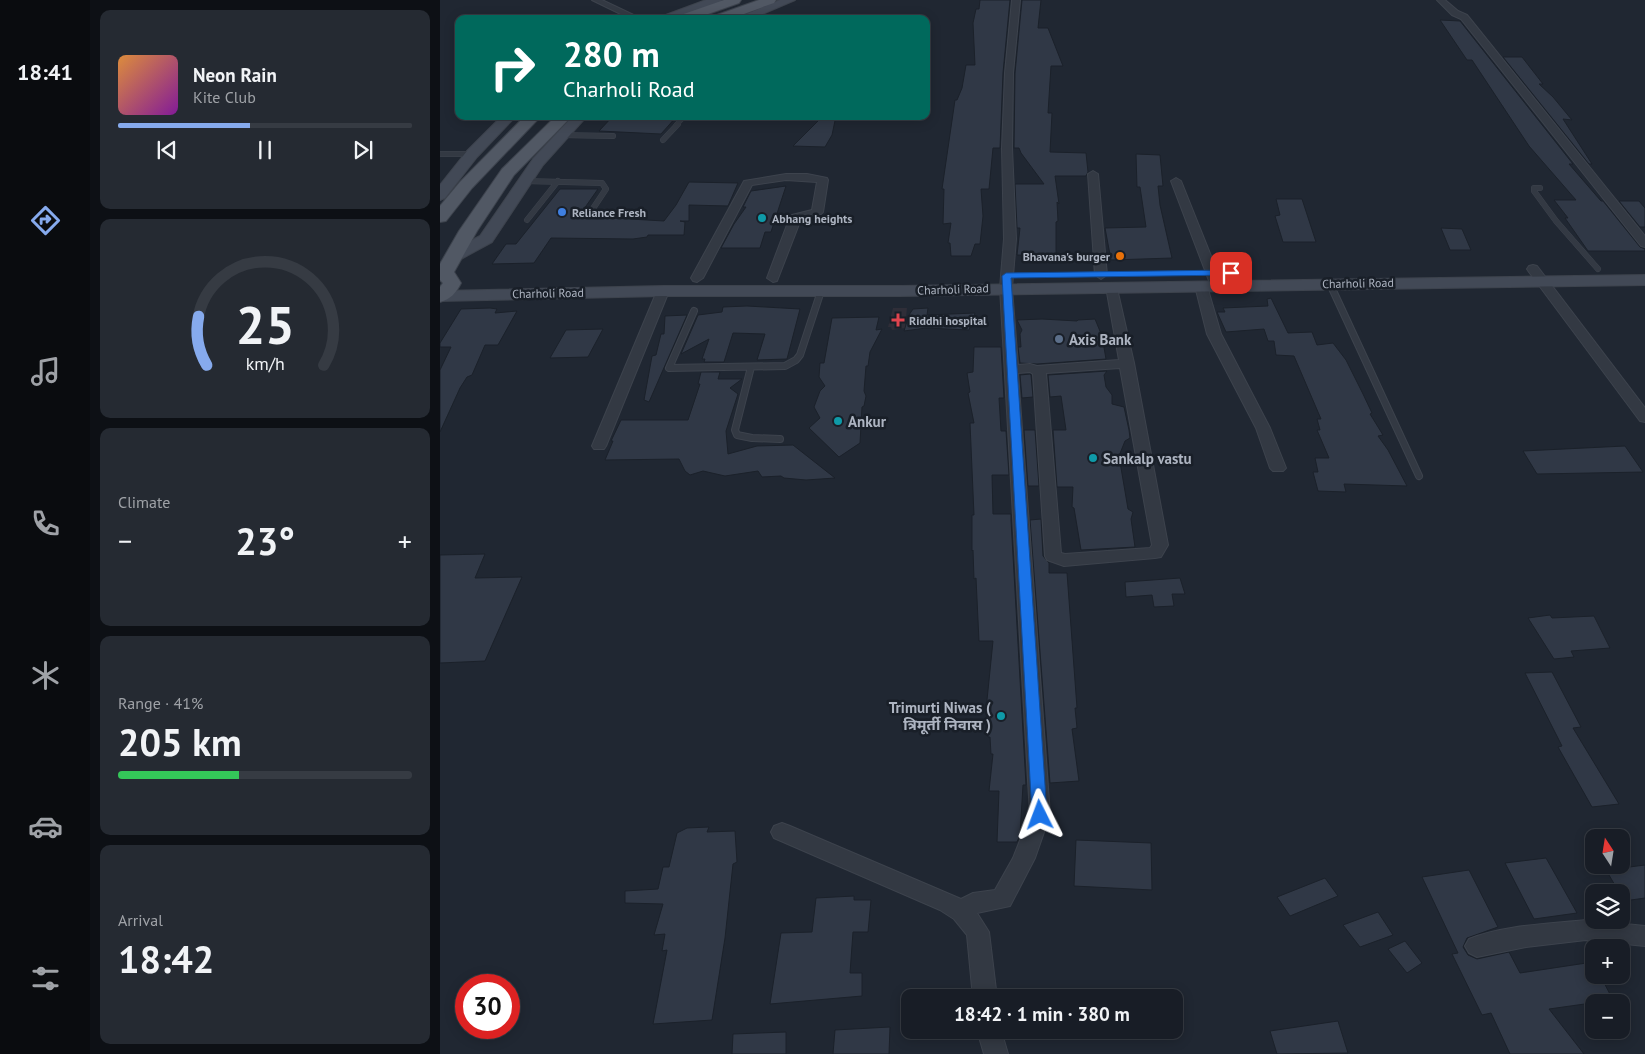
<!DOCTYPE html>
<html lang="en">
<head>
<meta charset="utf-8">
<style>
	body { margin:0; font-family:"PT Sans","Noto Sans Devanagari",sans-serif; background:#252a32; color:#f1f3f6; height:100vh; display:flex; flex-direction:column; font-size:19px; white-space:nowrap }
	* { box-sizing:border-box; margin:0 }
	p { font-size:16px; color:#9fa2a7 }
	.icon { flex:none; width:28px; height:28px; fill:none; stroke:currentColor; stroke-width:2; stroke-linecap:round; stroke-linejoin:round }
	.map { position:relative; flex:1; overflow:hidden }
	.sheet { display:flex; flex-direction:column; gap:10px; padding:10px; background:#0d1015; width:350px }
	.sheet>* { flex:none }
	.top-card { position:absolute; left:15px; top:15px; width:475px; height:105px; border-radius:10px; box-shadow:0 2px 12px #0003,0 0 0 1px #363b43; background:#00695c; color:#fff; overflow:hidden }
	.needle { width:32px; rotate:348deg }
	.buttons { position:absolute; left:1145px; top:829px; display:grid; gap:10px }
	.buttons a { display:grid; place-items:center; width:45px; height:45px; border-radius:10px; background:#181d26; box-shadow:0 2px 12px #0003,0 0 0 1px #363b43; font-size:25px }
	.speed { position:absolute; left:15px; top:974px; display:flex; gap:10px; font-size:25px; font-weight:700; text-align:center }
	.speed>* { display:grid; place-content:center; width:65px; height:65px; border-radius:50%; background:#181d26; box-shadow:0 2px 12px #0003,0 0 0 1px #363b43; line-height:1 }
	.speed .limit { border:8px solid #d22; background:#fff; color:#111 }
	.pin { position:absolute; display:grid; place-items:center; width:42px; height:42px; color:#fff; margin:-21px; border-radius:10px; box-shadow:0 2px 8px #0006 }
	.me { position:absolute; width:55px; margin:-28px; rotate:357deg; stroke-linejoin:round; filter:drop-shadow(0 0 4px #0008) }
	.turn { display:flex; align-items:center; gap:18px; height:105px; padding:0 25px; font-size:22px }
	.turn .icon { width:65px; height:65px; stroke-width:2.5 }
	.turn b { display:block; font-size:35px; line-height:42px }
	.big { font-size:38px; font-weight:700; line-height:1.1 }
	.sheet .card { flex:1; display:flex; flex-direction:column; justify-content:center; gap:8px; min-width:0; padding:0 18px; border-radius:10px; background:#252a32 }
	.sheet .dial { align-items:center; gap:0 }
	.dial svg { height:130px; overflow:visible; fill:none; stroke:#363b43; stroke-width:7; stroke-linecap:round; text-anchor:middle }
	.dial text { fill:#f1f3f6; stroke:none }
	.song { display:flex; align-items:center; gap:15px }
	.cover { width:60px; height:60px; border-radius:8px; background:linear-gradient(135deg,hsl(30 70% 55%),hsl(290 70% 35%)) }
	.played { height:5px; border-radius:2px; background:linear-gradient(90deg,#86aaed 45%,#363b43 45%) }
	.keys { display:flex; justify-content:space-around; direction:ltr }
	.heat { display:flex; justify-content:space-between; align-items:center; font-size:28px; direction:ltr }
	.charge { height:8px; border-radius:4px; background:linear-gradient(90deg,#34c759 41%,#363b43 0) }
	.trip { position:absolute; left:461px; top:989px; width:282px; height:50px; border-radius:10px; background:#181d26; box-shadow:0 2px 12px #0003,0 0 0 1px #363b43; font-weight:700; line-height:50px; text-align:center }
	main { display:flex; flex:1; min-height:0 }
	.menu { display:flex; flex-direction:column; width:90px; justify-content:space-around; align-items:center; background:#0a0c0f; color:#9fa2a7 }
	.menu .icon { width:35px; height:35px }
	.menu .selected { color:#86aaed }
	.menu b { font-size:22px; color:#f1f3f6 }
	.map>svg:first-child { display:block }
</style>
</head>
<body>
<main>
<nav class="menu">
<b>18:41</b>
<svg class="icon selected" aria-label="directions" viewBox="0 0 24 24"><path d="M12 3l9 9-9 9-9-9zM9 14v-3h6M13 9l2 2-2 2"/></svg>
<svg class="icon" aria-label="music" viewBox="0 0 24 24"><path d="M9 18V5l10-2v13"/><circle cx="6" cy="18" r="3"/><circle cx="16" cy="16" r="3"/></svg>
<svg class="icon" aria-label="phone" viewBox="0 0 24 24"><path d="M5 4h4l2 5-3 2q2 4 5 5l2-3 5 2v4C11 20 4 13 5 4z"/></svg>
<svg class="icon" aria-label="climate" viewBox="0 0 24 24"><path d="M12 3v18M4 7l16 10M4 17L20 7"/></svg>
<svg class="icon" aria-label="car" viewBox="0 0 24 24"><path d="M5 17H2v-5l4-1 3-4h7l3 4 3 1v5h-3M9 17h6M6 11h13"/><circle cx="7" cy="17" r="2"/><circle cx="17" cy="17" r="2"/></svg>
<svg class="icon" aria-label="filters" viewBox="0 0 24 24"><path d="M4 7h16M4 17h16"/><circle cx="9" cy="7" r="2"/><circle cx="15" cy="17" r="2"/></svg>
</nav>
<section class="sheet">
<div class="card">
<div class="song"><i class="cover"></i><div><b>Neon Rain</b><p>Kite Club</p></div></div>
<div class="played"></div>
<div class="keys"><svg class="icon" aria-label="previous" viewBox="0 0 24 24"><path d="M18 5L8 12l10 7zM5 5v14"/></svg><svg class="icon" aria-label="pause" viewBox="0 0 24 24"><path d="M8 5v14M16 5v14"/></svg><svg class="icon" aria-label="next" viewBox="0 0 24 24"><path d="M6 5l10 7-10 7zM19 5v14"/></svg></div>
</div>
<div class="card dial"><svg viewBox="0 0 100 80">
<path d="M14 69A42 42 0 1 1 86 69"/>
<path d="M14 69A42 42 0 0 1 9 39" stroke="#86aaed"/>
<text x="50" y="56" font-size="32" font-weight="700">25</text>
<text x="50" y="72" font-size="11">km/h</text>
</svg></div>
<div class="card"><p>Climate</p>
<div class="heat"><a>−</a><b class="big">23°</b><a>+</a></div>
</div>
<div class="card"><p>Range · 41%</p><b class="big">205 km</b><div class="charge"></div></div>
<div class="card"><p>Arrival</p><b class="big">18:42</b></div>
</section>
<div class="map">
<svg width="1205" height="1054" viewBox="0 0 1205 1054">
	<rect width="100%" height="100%" fill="#202732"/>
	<path fill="#2f2e38" d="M453 308H467L465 328 452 330 451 327H448Z"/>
	<path fill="#303846" stroke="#1b212a" d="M540 0H570L563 73 560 148H553L549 189H541L543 216 540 244H535L531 256H511L510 243H508L511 223 503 224 504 189H502L515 100H517L522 88 526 65H535L533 23 536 9H539Z
		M582 0H601L598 28H608L623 66H611L608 113H612L610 152 646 153 648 172 646 176H615L619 204 617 202 618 221 616 222V256L577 255 580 228H577L575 184H604L581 153 579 148H574L575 73Z
		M1000 20 1020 21 1133 164H1129L1161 201H1163L1200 247 1205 249V251H1148L1125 218H1128L1114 200H1136L1089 146 1032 60H1027Z
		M1063 57H1082L1103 84H1099L1113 97 1132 120 1123 119 1152 164H1149Z
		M173 116H237L221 134 159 131Z
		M383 116H396L392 135 385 147 353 146Z
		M696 154 720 155 723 186H718L720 205 732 258 671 260 665 228 706 227 700 187H697Z
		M249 182 298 183 288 206 249 205V221H240L245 222 244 235H208L207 237 193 239 111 238 94 263 52 264 66 244H76L120 189H158L139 216 224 221 236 205Z
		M346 186 331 232H325L320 248H281L294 224 306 207H303L311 191Z
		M836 199H862L876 242H843L835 216 840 215Z
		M1179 201H1199L1205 208V227H1200Z
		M1001 228 1022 229 1031 250H1010Z
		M831 298 848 333 872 332 877 345 893 343 906 360 923 394 932 413 930 414 943 435 938 436 948 450 967 486 904 484 906 492 878 491 873 472H878L875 458H889L877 430H880L877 419H881L854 356 836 355 834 341H828L824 329 786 332 777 312H785L783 308 828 306 827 299Z
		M307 306 360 309 347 359 317 360 325 334 293 333 284 362H264L265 359H262L269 339 241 354 258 315 282 312 283 307Z
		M50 308 57 309 55 313 77 311 58 345H45L32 375 27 377 20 388 0 432V370L11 347H0V343L21 309Z
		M488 308 487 315 535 313 529 330 486 328 464 331 469 315 473 309Z
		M247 315 209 402 204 400 212 356 216 355 221 334H224L225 316Z
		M439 317 436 330 442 329 430 352 428 366H426L424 391 426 396 424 406 422 407 420 443 399 457 369 428 380 418 374 407 380 391 385 386 379 377 380 363H384L392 318Z
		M602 319 637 321 638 320 655 319 662 336 666 359 597 364 580 363 578 347H581L580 334 582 330 577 320Z
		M163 329 148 357 110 358 126 330Z
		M534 347H561L564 398H559L561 431H566L569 475H552L553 514H571V520L586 785H583L580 835 577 842H557L559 791H549L553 754H551L550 737H548L547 700 553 641H539L536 578 534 579 533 550 532 551V515H534L530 423H534L528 393 530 392 527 373 533 372Z
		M667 371 664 375 666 387 672 395V404L684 407 689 430 690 438 685 441 679 456 688 509 693 512 691 519 695 547 641 550 634 508 632 507 633 487H617L613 430H626L621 396 610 397 608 375Z
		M261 372H280L278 379H302L290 388 298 394 286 431 288 454 317 446 353 445 395 478 366 480 344 478 341 476 322 477 318 471 285 476 263 471 250 475 245 471 239 459 165 460 173 441H171L181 420H248L260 384H258Z
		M590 374 591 375 593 397 582 398 580 375Z
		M584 430H595L599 486H588Z
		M1185 446 1203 472 1097 474 1083 451Z
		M601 519 603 556 609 563V573H627L637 708H635L637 728 632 729 639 781 610 783 590 520Z
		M45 554 35 578 82 577 45 661 0 663V555Z
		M740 578 745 594H732L734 606 714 607 712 595 686 597 685 582Z
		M1110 615 1112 618 1154 616 1170 648 1131 651 1134 657 1114 659 1088 618Z
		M1112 672 1141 727 1133 728 1179 804 1152 807 1118 747 1122 746 1085 673Z
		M269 827 267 832 295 831 297 862 293 864 285 938 272 1020 213 1024 227 950 222 951 225 934 214 935 223 904 185 903V891L218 889 223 867H229L237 833 247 828Z
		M636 840 711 843 712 890 634 886Z
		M1106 858 1137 913 1094 919 1065 863Z
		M1205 865V898L1184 901 1181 892H1179L1166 870Z
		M1029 870 1058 927 1027 938 1023 947 1028 955 1037 959 1069 952 1080 973 1153 962 1154 975H1160L1173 1000 1109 1009 1144 1054H1070L1051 1013 1042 1015 1012 954 1018 953 982 877Z
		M885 878 898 896 850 916 837 897Z
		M414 896V900H431L428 932H413L410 973H422V996L330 1004 341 933 372 932 376 898Z
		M938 912 953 935 920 947 903 925Z
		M965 941 982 963 967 973 948 949Z
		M898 1021 908 1053 837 1054 830 1031Z
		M450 1027 449 1054H393L395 1030Z
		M346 1032V1054H292L293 1034Z"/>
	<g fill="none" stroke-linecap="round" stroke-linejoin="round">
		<defs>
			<path id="lane-far2" d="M236 125 245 116"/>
			<path id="lane-far1" d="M121 135 173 136
				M223 140 238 124
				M0 154H32
				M85 181 162 183 166 189 150 213
				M1100 188H1094V191L1116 221 1158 269
				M87 220 118 181"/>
			<path id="lane" d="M890 284 979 476
				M254 311 229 368 345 366 356 360 360 355 381 291
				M311 367 295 430 297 435 312 438 340 439"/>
			<path id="street" d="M152 0H162L202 19H191Z
				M572 0H580L573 73 572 148 576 239 572 288 578 365 590 364 597 366 679 360 666 287 668 284H676L694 363 728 545 721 557 715 558 624 566 607 560 605 556 593 374 590 372 578 373 610 815 595 858 570 906 537 913 549 932 557 998H533L527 935 514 919 500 910 334 838 331 832 334 826 342 823 350 826 521 899 533 893 555 890 573 858 590 815 560 288 564 239 562 148 565 73ZM680 368 712 545 710 548 625 554 621 553 606 373Z
				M997 0H1005L1018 11 1027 15 1205 236V247L1201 246 1021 19 1012 15Z
				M653 171 658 174 667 275 661 279 655 275 648 174Z
				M346 174H367L387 178 388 180 383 212 381 214 361 219 337 281 333 282 327 278 350 217 352 215 372 210 377 182 346 180 312 185 263 278 257 282 253 281 251 278 304 181Z
				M736 178 741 181 783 286 781 289 777 290 771 286 731 181Z
				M1093 265 1097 266 1205 408V422L1200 421 1089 272 1087 269 1089 266Z
				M761 282 767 286 781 334 830 428 846 468 843 471H833L830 468 816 428 767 334 755 286Z
				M223 287 229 291 166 446 164 449H154L152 446 217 291Z
				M1146 920 1205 926V946L1146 940 1086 947 1037 957 1029 953 1025 946 1029 939C1064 925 1109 924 1146 920Z
				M537 1030H561L568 1054H544Z"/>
			<path id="secondary" d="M266 0H282L281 2 232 19H215Z
				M340 0H355L311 19H295Z
				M62 116H76L37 157 5 198 0 200V185L27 151Z
				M133 116H147L103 165 52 242 19 260H7L5 257 7 254 40 236 93 159Z
				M1205 275V285L461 296H223L0 301 1 291 223 286H461Z"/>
			<path id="primary" d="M284 0H301L299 3 254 19H236L238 16Z
				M319 0H336L334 3 290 19 275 18 277 15Z
				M85 116H101L32 188 6 221 0 222V206L20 182Z
				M116 116H132L74 175 37 231 14 272 21 283C16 293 11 299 0 302V287L3 283 0 280V264L19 231 62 169Z"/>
		</defs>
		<use href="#lane-far2" stroke="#3d434d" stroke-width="5"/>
		<use href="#lane-far1" stroke="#3d434d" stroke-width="6"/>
		<use href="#lane" stroke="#3d434d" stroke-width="8"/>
		<use href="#street" stroke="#3d434d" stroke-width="2"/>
		<use href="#secondary" stroke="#3d434d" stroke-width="2"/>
		<use href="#primary" stroke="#3d434d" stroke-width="2"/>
		<use href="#lane-far2" stroke="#333943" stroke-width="4"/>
		<use href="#lane-far1" stroke="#333943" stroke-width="5"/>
		<use href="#lane" stroke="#333943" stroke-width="6"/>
		<use href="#street" fill="#333943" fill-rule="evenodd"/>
		<use href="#secondary" fill="#424956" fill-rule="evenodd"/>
		<use href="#primary" fill="#515864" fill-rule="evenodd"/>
	</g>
	<path fill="#1a73e8" stroke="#114b97" d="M791 270 795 273 794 275 571 278 607 815 605 819 600 821 594 819 592 815 562 276 566 273Z"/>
	<circle fill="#3f7fe0" stroke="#191f28" stroke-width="2" cx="122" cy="212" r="5"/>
	<g fill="#0f9aa8" stroke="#191f28" stroke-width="2">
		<circle cx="322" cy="218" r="5"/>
		<circle cx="398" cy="421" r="5"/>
		<circle cx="653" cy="458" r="5"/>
		<circle cx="561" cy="716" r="5"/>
	</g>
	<circle fill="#e8710a" stroke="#191f28" stroke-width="2" cx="680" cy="256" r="5"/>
	<path fill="#e0444e" stroke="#191f28" stroke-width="2" d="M455.5 312.5h5v5h5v5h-5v5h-5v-5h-5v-5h5z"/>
	<circle fill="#5c6f8a" stroke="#191f28" stroke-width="2" cx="619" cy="339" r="5"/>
	<g text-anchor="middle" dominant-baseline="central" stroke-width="5" stroke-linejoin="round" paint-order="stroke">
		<g font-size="12" font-weight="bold" fill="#adb4c1" stroke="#191f28" text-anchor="start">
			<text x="132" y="212">Reliance Fresh</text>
			<text x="332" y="218">Abhang heights</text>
			<text x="670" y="256" text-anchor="end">Bhavana's burger</text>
			<text x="469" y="320">Riddhi hospital</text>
		</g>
		<g font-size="12" fill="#adb4c1" stroke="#191f28">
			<text transform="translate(918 283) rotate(-1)">Charholi Road</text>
			<text transform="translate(513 289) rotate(-2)">Charholi Road</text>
			<text transform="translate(108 293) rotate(-1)">Charholi Road</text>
		</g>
		<g font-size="15" font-weight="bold" fill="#adb4c1" stroke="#191f28" text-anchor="start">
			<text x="629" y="339">Axis Bank</text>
			<text x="408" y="421">Ankur</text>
			<text x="663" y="458">Sankalp vastu</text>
			<text x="551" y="707" text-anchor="end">Trimurti Niwas (<tspan x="551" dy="17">त्रिमूर्ती निवास )</tspan></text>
		</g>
	</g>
</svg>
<div class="buttons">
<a><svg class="needle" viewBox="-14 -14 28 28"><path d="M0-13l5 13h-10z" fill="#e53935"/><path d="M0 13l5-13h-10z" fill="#9fa2a7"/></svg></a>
<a><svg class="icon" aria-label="layers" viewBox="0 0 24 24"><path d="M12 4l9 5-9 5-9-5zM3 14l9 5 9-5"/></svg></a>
<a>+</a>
<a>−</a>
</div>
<div class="speed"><div class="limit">30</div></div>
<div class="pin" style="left:791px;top:273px;background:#d93025"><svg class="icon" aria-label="arrive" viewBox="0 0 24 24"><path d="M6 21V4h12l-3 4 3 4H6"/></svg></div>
<svg class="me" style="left:600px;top:815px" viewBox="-20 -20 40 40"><path d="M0-17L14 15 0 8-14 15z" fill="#1a73e8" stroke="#fff" stroke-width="4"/></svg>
<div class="trip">18:42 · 1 min · 380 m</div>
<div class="top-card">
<div class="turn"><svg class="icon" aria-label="right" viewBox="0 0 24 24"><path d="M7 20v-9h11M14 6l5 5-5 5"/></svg><div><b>280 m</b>Charholi Road</div></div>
</div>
</div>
</main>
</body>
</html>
